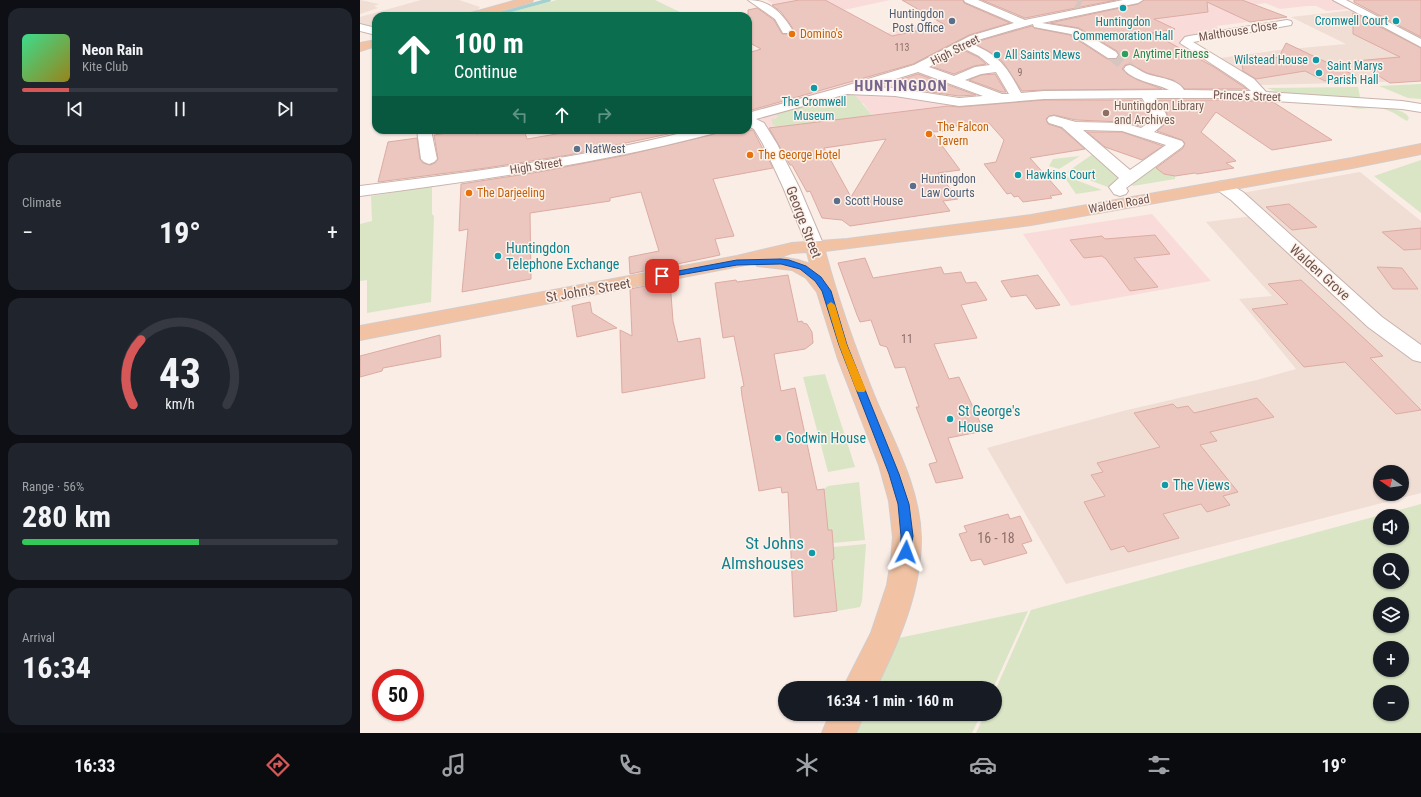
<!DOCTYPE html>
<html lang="en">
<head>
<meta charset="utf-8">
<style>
	body { margin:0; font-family:"Roboto Condensed",sans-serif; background:#20242c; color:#f1f3f6; height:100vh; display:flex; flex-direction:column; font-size:15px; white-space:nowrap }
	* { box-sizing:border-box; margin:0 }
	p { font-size:13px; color:#9ea1a6 }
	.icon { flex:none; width:22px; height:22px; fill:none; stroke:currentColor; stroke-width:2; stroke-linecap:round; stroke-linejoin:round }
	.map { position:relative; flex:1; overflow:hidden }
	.sheet { display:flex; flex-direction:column; gap:8px; padding:8px; background:#0d0f14; width:360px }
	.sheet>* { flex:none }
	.guide { position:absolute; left:12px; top:12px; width:380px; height:122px; border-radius:12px; box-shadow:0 1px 3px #0004; background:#0b6e4f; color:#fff; overflow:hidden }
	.needle { width:26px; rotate:283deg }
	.buttons { position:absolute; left:1013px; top:465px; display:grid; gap:8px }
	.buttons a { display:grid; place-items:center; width:36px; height:36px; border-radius:50%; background:#171b24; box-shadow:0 1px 3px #0004; font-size:20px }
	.speed { position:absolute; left:12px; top:669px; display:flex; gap:8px; font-size:20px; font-weight:700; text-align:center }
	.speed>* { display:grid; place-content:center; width:52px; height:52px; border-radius:50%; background:#171b24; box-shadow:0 1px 3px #0004; line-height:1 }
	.speed .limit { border:6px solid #d22; background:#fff; color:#111 }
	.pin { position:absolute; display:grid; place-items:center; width:34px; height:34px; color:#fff; margin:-17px; border-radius:8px; box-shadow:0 2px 6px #0006 }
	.me { position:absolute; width:44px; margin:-22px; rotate:3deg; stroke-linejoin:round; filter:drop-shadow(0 0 3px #0008) }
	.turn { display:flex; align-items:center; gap:14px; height:84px; padding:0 16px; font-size:18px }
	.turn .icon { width:52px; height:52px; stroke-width:2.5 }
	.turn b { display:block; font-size:28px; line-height:34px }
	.lanes { display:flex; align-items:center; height:38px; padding:0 16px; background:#0003; justify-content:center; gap:20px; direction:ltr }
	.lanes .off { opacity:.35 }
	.big { font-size:30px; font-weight:700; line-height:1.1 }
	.sheet .tile { flex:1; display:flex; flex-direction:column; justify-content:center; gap:6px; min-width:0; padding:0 14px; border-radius:12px; background:#20242c }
	.sheet .dial { align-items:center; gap:0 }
	.dial svg { height:104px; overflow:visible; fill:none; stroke:#363941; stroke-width:7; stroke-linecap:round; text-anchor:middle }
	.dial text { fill:#f1f3f6; stroke:none }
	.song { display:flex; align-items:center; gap:12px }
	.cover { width:48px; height:48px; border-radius:6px; background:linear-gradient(135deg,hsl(150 70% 55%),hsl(50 70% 35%)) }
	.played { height:4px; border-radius:2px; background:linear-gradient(90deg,#d65757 15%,#363941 15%) }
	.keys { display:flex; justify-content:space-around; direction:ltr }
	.heat { display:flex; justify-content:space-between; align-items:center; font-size:22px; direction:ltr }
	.charge { height:6px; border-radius:3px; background:linear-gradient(90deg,#34c759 56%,#363941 0) }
	.trip { position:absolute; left:418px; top:681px; width:224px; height:40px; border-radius:20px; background:#171b24; box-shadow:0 1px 3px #0004; font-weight:700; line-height:40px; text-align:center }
	.tabs { display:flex; height:64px; justify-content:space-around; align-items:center; background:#090b0e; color:#9ea1a6 }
	.tabs .icon { width:28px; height:28px }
	.tabs .active { color:#d65757 }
	.tabs b { font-size:18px; color:#f1f3f6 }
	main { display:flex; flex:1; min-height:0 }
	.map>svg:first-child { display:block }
</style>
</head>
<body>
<main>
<section class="sheet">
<div class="tile">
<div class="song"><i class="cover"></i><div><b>Neon Rain</b><p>Kite Club</p></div></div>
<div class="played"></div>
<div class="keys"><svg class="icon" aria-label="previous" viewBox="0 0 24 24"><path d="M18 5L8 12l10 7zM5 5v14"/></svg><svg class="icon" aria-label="pause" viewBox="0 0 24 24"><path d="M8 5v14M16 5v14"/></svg><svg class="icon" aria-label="next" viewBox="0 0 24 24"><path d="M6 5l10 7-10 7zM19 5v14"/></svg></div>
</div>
<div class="tile"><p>Climate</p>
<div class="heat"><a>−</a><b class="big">19°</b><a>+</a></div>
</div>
<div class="tile dial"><svg viewBox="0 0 100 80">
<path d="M14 69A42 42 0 1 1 86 69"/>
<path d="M14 69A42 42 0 0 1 20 19" stroke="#d65757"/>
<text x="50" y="56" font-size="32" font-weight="700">43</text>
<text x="50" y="72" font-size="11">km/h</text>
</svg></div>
<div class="tile"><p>Range · 56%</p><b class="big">280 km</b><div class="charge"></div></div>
<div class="tile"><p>Arrival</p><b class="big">16:34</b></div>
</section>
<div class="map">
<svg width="1061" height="733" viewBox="0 0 1061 733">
	<rect width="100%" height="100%" fill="#f9ede5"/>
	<path fill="#f0ddd4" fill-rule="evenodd" d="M0 0 19 4 14 6 18 8 0 14Z
		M61 0H99L120 7 116 12 101 16H16V27L0 23V17Z
		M1028 8 1061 23V43L1053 44 1061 48V81L901 85 860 58 919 50 986 44 931 17 1004 9Z
		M1000 172 1061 221V493L706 584 627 448 763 411 897 380 936 369 879 299 912 296 846 222 908 214 882 193ZM1020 472H1042V494H1020Z"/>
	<path fill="#f9dcda" d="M407 0H530L447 18 417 7Z
		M542 0H974L988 9 967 11 956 6H947L920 9 905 3 865 10 888 22 856 26 864 31 824 37 821 43 902 96 642 99 579 76 558 82 560 87 574 94 579 92 604 104 512 115 503 103 437 108 415 115 418 116 415 119 431 125 449 135 455 153 418 159 388 121V67L577 21Z
		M792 214 851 281 711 306 663 234Z"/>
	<path fill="#d9e5c5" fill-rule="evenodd" d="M197 0H295L328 16H137Z
		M1061 84V99L1048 98 1019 86Z
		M998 87 1000 97 997 98 921 93 907 88Z
		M490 93H493L512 115 520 114 528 124 449 135 431 125 418 129 412 123V118L415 119 418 116 414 115Z
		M986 105C999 106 1045 105 1049 118L1047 121C1040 117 1032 111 1024 109 1011 105 999 113 986 105Z
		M733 154 762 178 748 187 707 172Z
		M720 156 699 169 689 166 693 159Z
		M1061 160V213L1014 176Z
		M795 166 804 174 815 176V179L773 186 768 182Z
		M703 175 742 190 716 194Z
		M72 186V214L74 216 71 302 7 313V280L0 281V224L12 221 11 196Z
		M465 374 495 467 468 472 443 377Z
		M499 482 505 540 473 543 472 530H468L464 489 468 486Z
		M1061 504V733H616L625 714H635V691L671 610ZM1020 516H1042V538H1020ZM1020 560H1042V582H1020ZM1020 604H1042V626H1020ZM1020 648H1042V670H1020ZM1020 692H1042V714H1020Z
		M506 544 502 601 500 607 477 611 472 560 474 559 473 547Z
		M668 611 633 688H507L534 639Z
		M496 714H621L612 733H488Z"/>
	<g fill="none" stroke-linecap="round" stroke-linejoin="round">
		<path stroke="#a3d1ce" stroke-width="3.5" d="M130 16 189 0"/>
	</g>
	<path fill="#ecc7bf" stroke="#ddaba2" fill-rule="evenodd" d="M439 0H465L532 36 585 25 542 0H603L604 3 650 23 609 35 553 64 388 111V53L401 49 388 42V10L397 8 414 20 422 34H431L434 31 430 24 421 12 412 5Z
		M622 0H756L665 18Z
		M784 0H882L927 17 890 22 847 2 848 12 794 19 815 29 792 33 854 67 887 89H825L813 80 787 73 770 64 765 65 762 69 767 74 778 80 802 89 684 90 662 91 643 62 630 52 615 44 619 41 672 26 674 28 710 35 747 59 756 60 759 56 757 51 719 28 690 23 778 4Z
		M994 0H1061V37L994 2Z
		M993 13 1061 48V81L1030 83 995 61 1040 57 993 34Z
		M926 43 951 55 996 76 965 81 945 71 896 79 883 71 882 64 919 57Z
		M603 50 618 57 626 64 614 66 594 74 573 67Z
		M558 74 616 95 599 96 570 92 542 79Z
		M635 74 646 92H642L609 80 621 75Z
		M684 100H781L791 115V119L781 126 763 122 716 120 694 115 689 116 686 119 688 124 701 128 725 149 670 158 702 194 690 196 692 198 663 202 658 196 654 197 651 193 647 194 624 164 636 162 644 140 629 123 587 127 589 131 572 132 600 170 578 173 598 199 583 201 590 211 490 226 482 220 462 218 450 191 447 192 432 165H430L409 128 588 106 599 107ZM526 139 491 197 464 148Z
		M799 100H868L913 102 972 140 912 150 856 112 841 132 876 161 866 163 874 168 837 174 835 173 815 176 804 174 796 168 823 148 825 143 822 140 797 131 808 121 807 113Z
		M108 130H115L116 134 135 130H164L167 139 220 130H327L209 155 126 168 18 182 28 142 57 138 60 159 63 163 70 165 75 163 78 159 74 135Z
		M358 130H393L413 168 353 179 374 236 355 239 360 255 270 274 269 257 299 251 281 192 250 198V201L170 213 171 279 102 292 108 229 99 231 101 184 179 172 267 155 355 134Z
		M727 132H762L803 146 782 160 745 147Z
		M929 204 957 227 932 230 906 207Z
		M1061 228V249L1044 250 1022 232Z
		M795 235 810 254 774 258 798 287 770 291 746 259 742 256 724 258 710 240 742 236 745 239Z
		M505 258 513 278 581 267 584 274 601 272 606 283 616 282 627 300 601 305 617 338 574 344 589 379 599 377 624 431 588 438 603 478 576 483 569 464 577 462 556 407H559L545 367 535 368 527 347 520 345 511 320 500 322 497 315 478 263Z
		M1017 267 1042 268 1058 289H1033Z
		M428 275 438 322 442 321 443 323 447 324 452 332 453 343 445 349 414 354 421 391 435 388 457 490 464 489 468 530H472L473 543 474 559 472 560 477 611 434 617 428 492 422 493 421 487 399 491 382 396 381 387 384 386 374 336 363 338 355 283 376 280 377 282Z
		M678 275 700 305 676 309 666 295 651 297 641 281Z
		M941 280 1023 356 1010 358 1061 410 1036 414 985 362 944 367 892 309 928 304 908 284Z
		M310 281 313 321 318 342 340 338 345 378 262 393 260 330 272 336 270 289Z
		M230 302 232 313 257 328 217 337 212 306Z
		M80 335 81 357 23 368 22 371 0 377V356Z
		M897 398 914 417 850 432 857 441 840 445 878 492 863 496 870 505 847 512 841 504 803 514 819 538 768 552 764 546 751 550 724 502 745 496 731 475 743 472 737 463 800 447 774 413 813 404 817 408 828 406 834 413Z
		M648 514 650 519 660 516 672 541 662 544 667 553 624 565 621 559 611 561 599 534 607 532 604 526Z"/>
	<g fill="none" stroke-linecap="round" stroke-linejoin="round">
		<path stroke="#d6c6bf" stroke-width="12" stroke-dasharray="12 6" stroke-linecap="butt" d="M716 4 720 6
			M752 55 770 69"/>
		<defs>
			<path id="minor" d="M388 0C410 0 422 13 433 31L431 33H423L415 19Z
				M604 0H618L665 20 763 0H783L778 3 682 23 718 29 756 52 758 55 756 58H748L711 34 674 27 673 24 618 40 612 44C640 56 647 67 661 93L684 91 809 90C796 83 772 81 764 69L766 66 770 65C776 67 781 72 787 74 799 78 818 79 824 90L891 91 884 85 820 43 825 37 829 36 927 20 931 21 932 23 931 25 833 42 894 79 906 92 1042 101 1061 104V112L1042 109 868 98H796L806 114 807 121 794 132 822 141 824 144 822 147 766 188 768 191 766 194 760 196 754 194 749 187 759 178 702 127 689 123 687 120 689 117 694 116 716 122 763 123 781 128 793 120 792 114 782 98 684 99 599 106 535 96 487 94 396 119 404 123 417 144 439 187 464 246 461 250 455 251 449 250 423 187 403 144 394 129 388 126V113L482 87 554 65 610 36 654 23 605 2ZM603 48 619 56 630 65 615 67 594 76 569 67ZM558 72 623 96 599 98 535 88 510 87ZM636 72 649 94H642L605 80 621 74ZM723 130 762 131 806 145 770 170Z
				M973 0H986L1061 39V47Z
				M0 24 16 28V35L0 31Z
				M57 130H71L77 159 74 162 69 164 64 162 61 159Z
				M333 130H357L355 133C238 164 120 180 0 196V186C112 172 224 158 333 130Z
				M862 181 868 183 883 192 1022 317 1061 345V362L1053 360 1008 327 871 200 856 189 854 186 856 183Z"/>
			<path id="major" d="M157 0H173L172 2 123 16H106L107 14Z
				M16 40V46L0 51V43Z
				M1061 144V154L992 168 671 225 465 251C478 300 495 348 514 395 533 441 560 487 561 538 561 592 539 641 516 688H483L511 633 527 585 531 561 533 537 529 501 519 465 478 359 457 292 446 278 432 270 397 266 395 263 0 340V326L377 256 432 243 487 239 671 215 992 158ZM447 252 450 264 438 260 420 257 432 253Z
				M470 714H504L496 733H462Z"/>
		</defs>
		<use href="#minor" stroke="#c9b3ac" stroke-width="2"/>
		<use href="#major" stroke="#d4cbca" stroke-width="2"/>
		<use href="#minor" fill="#fff" fill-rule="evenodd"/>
		<use href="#major" fill="#f1c3a4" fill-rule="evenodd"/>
	</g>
	<path fill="#1a73e8" stroke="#114b97" d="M421 259 429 260 446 266 461 277 471 291 487 345 539 474 549 504 553 536 550 556 546 557 541 556 540 552 541 536 538 504 529 474 479 345 462 291 455 281 440 269 421 264 377 265 302 278 299 276 302 274 377 260Z"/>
	<path fill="#f59e0b" d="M471 302 475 305 487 345 506 390 504 392H498L496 390 479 345 467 305Z"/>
	<g fill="#0f9aa8" stroke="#fdf2ea" stroke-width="1.5">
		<circle cx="763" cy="8" r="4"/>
		<circle cx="1036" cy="21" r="4"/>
		<circle cx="637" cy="55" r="4"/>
		<circle cx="956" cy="60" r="4"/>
		<circle cx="959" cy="73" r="4"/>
		<circle cx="454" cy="88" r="4"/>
		<circle cx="658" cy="175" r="4"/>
		<circle cx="138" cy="256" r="4"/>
		<circle cx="590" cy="419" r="4"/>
		<circle cx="418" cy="438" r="4"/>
		<circle cx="805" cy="485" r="4"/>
		<circle cx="452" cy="553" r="4"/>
	</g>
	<g fill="#5c6f8a" stroke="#fdf2ea" stroke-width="1.5">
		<circle cx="592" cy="21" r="4"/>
		<circle cx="217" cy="149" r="4"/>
		<circle cx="553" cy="186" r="4"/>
		<circle cx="477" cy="201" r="4"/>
	</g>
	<g fill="#e8710a" stroke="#fdf2ea" stroke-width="1.5">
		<circle cx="432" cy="34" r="4"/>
		<circle cx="569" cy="134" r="4"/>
		<circle cx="390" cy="155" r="4"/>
		<circle cx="109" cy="193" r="4"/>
	</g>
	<circle fill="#2e9e5b" stroke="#fdf2ea" stroke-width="1.5" cx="765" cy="54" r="4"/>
	<circle fill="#8d6e63" stroke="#fdf2ea" stroke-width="1.5" cx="746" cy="113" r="4"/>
	<g text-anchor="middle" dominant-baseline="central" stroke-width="3" stroke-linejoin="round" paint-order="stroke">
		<g font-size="10" fill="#8e6f6a">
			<text x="542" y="47">113</text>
			<text x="660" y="72">9</text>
		</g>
		<g font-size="12" fill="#4e5e75" stroke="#fdf2ea" text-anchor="start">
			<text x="584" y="14" text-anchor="end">Huntingdon<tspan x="584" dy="14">Post Office</tspan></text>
			<text x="225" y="149">NatWest</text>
			<text x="561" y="179">Huntingdon<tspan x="561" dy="14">Law Courts</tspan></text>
			<text x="485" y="201">Scott House</text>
		</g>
		<g font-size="12" fill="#0d838f" stroke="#fdf2ea" text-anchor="start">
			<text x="1028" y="21" text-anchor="end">Cromwell Court</text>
			<text x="763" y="22" text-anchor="middle">Huntingdon<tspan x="763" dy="14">Commemoration Hall</tspan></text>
			<text x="645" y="55">All Saints Mews</text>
			<text x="948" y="60" text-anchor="end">Wilstead House</text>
			<text x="967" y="66">Saint Marys<tspan x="967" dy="14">Parish Hall</tspan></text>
			<text x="454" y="102" text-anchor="middle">The Cromwell<tspan x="454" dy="14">Museum</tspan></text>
			<text x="666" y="175">Hawkins Court</text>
		</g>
		<g font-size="12" fill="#6f524d" stroke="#fdf2ea">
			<text transform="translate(878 31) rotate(-9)">Malthouse Close</text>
			<text transform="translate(595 50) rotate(-27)">High Street</text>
			<text transform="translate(887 96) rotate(2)">Prince's Street</text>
			<text transform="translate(176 166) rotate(-9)">High Street</text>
			<text transform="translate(759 204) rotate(-10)">Walden Road</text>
		</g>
		<g font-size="12" fill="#c56008" stroke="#fdf2ea" text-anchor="start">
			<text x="440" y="34">Domino's</text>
			<text x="577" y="127">The Falcon<tspan x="577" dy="14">Tavern</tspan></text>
			<text x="398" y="155">The George Hotel</text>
			<text x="117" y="193">The Darjeeling</text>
		</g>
		<g font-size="12" fill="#27864d" stroke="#fdf2ea" text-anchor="start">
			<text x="773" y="54">Anytime Fitness</text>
		</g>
		<g font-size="12" fill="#785e54" stroke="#fdf2ea" text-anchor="start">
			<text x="754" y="106">Huntingdon Library<tspan x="754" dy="14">and Archives</tspan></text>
		</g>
		<g font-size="12" fill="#8e6f6a">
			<text x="547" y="339">11</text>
		</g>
		<g font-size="14" fill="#6f524d" stroke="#fdf2ea">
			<text transform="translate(444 222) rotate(69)">George Street</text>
			<text transform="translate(960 272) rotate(42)">Walden Grove</text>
			<text transform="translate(228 290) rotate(-10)">St John's Street</text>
		</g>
		<g font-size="14" fill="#0d838f" stroke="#fdf2ea" text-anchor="start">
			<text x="146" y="248">Huntingdon<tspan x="146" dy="16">Telephone Exchange</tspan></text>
			<text x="598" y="411">St George's<tspan x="598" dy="16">House</tspan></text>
			<text x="426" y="438">Godwin House</text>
			<text x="813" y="485">The Views</text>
		</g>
		<g font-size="14" fill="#8e6f6a">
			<text x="636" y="538">16 - 18</text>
		</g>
		<g font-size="15" font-weight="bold" letter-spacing="1" fill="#76658c" stroke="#fdf2ea">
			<text x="541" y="86">HUNTINGDON</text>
		</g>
		<g font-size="17" fill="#0d838f" stroke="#fdf2ea" text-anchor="end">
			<text x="444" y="543">St Johns<tspan x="444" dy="20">Almshouses</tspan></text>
		</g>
	</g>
</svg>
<div class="buttons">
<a><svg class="needle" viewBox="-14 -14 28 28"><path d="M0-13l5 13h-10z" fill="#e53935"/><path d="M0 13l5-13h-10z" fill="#9ea1a6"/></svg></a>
<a><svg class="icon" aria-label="sound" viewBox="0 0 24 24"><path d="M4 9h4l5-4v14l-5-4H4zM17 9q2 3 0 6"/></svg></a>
<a><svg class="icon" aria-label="search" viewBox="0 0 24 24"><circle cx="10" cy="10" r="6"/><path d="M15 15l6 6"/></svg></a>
<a><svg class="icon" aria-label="layers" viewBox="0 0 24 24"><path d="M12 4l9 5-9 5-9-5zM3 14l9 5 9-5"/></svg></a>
<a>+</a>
<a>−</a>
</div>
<div class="speed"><div class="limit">50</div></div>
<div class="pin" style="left:302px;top:276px;background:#d93025"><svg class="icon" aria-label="arrive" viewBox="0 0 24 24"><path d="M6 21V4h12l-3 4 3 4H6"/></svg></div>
<svg class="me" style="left:546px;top:552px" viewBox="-20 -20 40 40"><path d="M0-17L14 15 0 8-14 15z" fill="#1a73e8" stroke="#fff" stroke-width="4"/></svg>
<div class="trip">16:34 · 1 min · 160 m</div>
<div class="guide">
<div class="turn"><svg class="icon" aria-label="ahead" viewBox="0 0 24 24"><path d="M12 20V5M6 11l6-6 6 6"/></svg><div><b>100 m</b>Continue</div></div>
<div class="lanes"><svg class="icon off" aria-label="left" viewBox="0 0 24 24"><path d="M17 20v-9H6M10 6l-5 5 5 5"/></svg><svg class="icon" aria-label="ahead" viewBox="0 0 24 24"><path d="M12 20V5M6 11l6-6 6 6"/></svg><svg class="icon off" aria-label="right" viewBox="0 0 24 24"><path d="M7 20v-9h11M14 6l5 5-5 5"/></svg></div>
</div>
</div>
</main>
<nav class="tabs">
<b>16:33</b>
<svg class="icon active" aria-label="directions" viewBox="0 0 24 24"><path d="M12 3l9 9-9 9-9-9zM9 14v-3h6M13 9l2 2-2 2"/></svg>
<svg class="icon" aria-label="music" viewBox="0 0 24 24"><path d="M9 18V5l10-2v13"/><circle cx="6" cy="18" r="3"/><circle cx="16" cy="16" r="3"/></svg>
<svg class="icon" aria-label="phone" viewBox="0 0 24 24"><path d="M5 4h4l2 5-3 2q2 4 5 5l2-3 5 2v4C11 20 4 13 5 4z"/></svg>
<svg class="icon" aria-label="climate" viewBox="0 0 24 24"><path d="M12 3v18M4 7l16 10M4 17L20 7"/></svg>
<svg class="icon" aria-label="car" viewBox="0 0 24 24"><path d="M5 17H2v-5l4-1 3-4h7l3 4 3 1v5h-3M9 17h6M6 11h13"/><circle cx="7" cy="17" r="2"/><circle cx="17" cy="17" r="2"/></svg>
<svg class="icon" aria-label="filters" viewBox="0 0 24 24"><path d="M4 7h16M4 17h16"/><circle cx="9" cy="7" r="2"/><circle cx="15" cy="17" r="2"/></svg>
<b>19°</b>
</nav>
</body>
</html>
